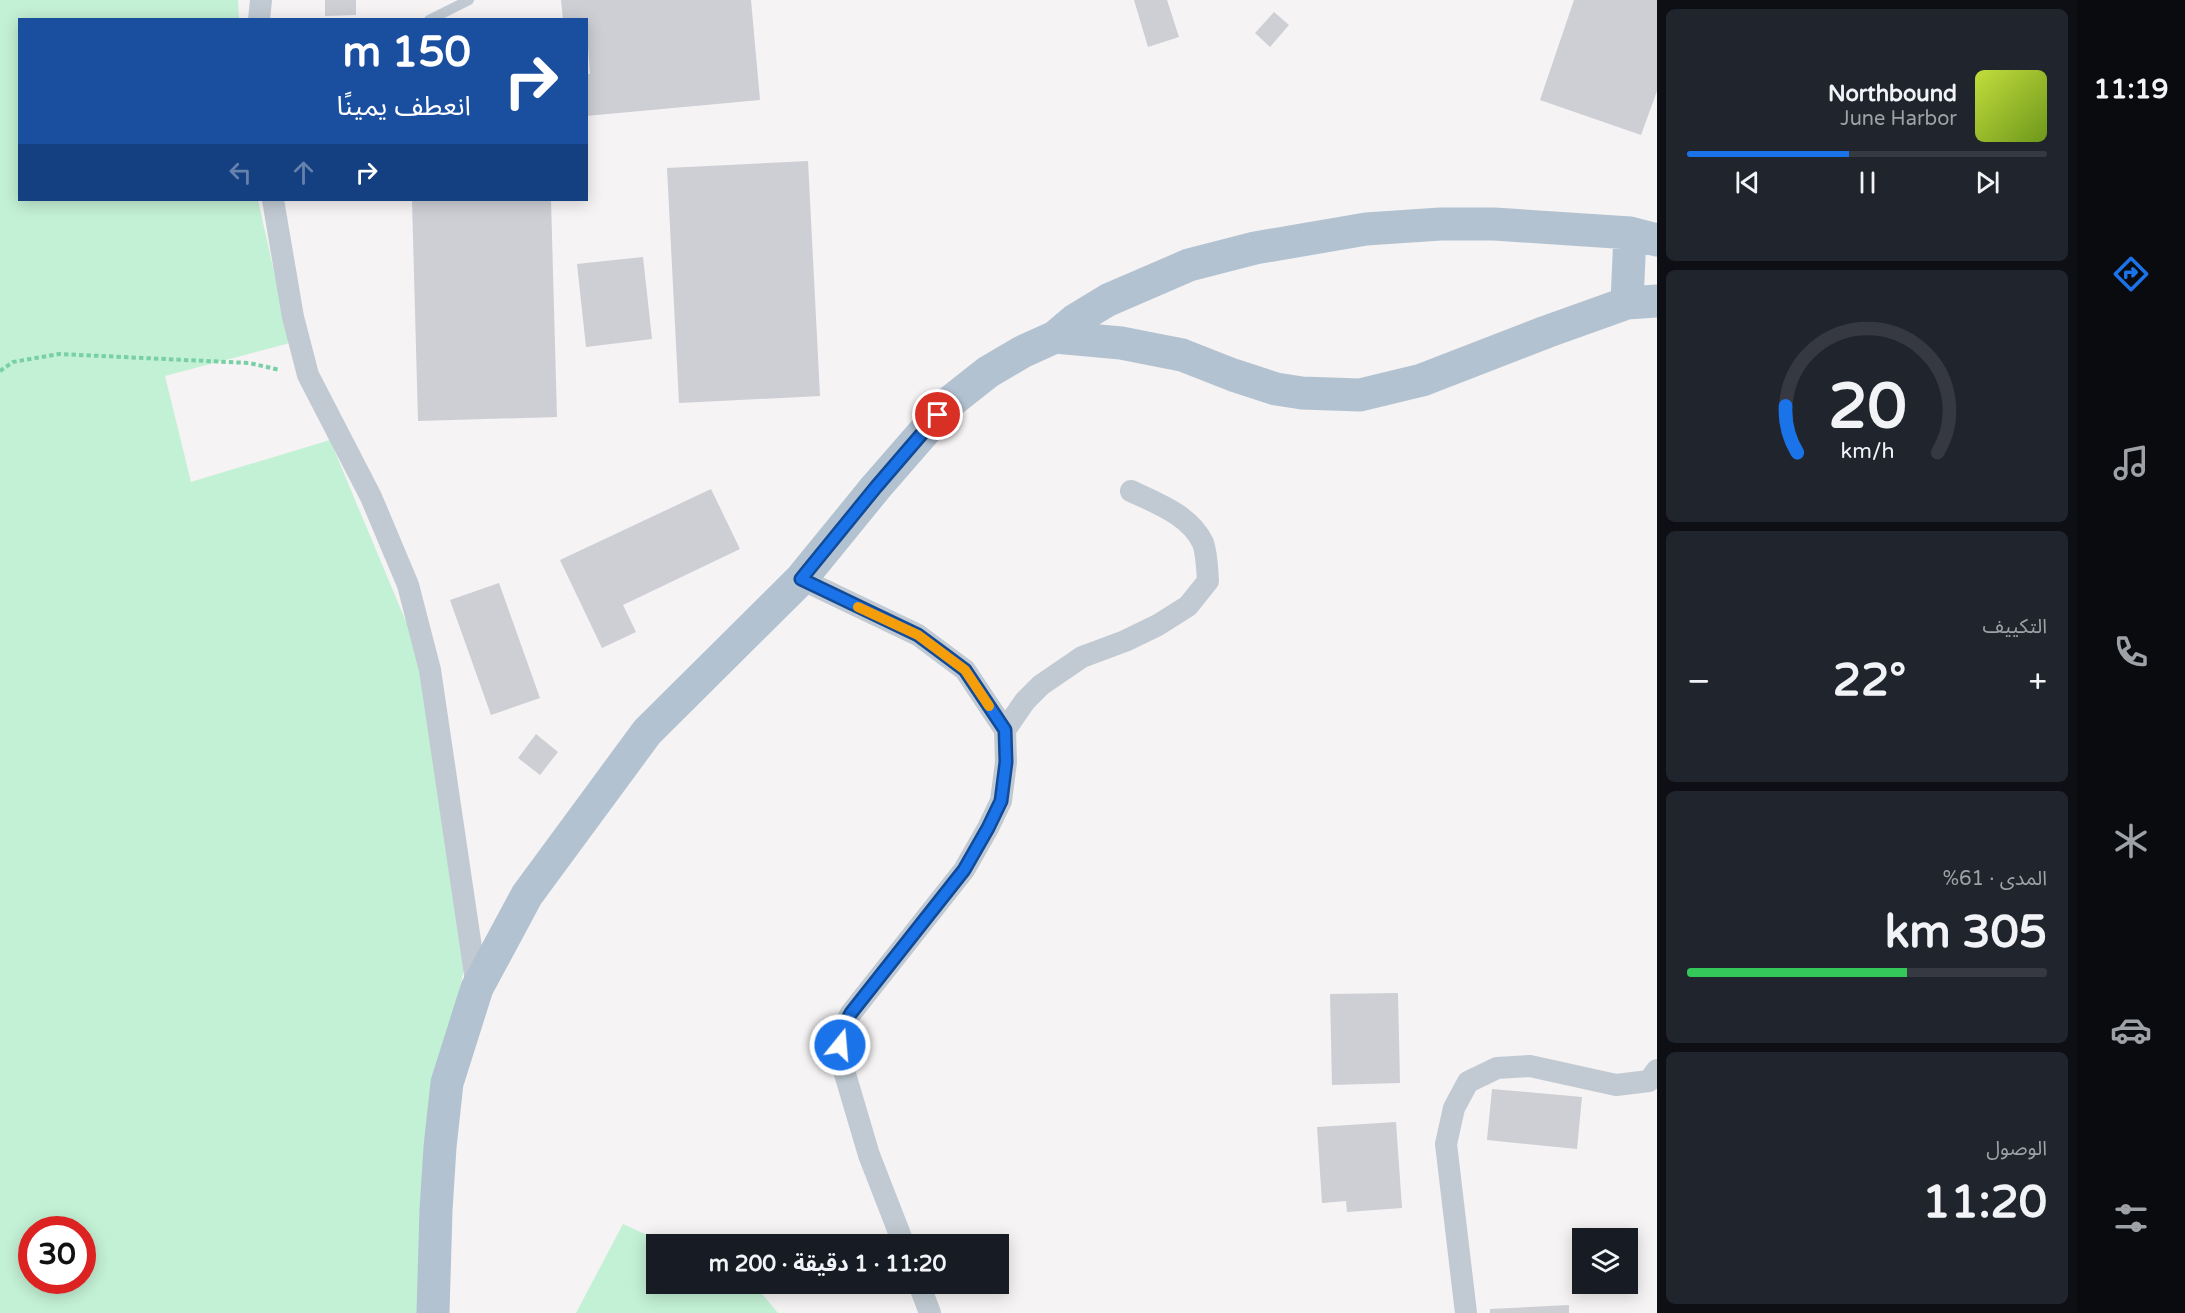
<!DOCTYPE html>
<html lang="ar">
<head>
<meta charset="utf-8">
<style>
	body { margin:0; font-family:"Varela Round","Noto Sans Arabic",sans-serif; background:#20242c; color:#f1f3f6; direction:rtl; height:100vh; display:flex; flex-direction:column; font-size:22px; white-space:nowrap }
	* { box-sizing:border-box; margin:0 }
	p { font-size:20px; color:#9ea1a6 }
	.icon { flex:none; width:33px; height:33px; fill:none; stroke:currentColor; stroke-width:2; stroke-linecap:round; stroke-linejoin:round }
	.map { position:relative; flex:1; overflow:hidden; direction:ltr }
	.sheet { display:flex; flex-direction:column; gap:9px; padding:9px; background:#0d0f14; width:420px }
	.sheet>* { flex:none }
	.guide { position:absolute; left:18px; top:18px; width:570px; height:183px; border-radius:0px; box-shadow:0 3px 15px #0003; direction:rtl; background:#1a4fa0; color:#fff; overflow:hidden }
	.fabs { position:absolute; left:1572px; top:1228px; display:grid; gap:12px }
	.fabs a { display:grid; place-items:center; width:66px; height:66px; border-radius:0px; background:#171b24; box-shadow:0 3px 15px #0003; font-size:30px }
	.speed { position:absolute; left:18px; top:1216px; display:flex; gap:12px; font-size:30px; font-weight:700; text-align:center }
	.speed>* { display:grid; place-content:center; width:78px; height:78px; border-radius:50%; background:#171b24; box-shadow:0 3px 15px #0003; line-height:1 }
	.speed .limit { border:9px solid #d22; background:#fff; color:#111 }
	.pin { position:absolute; display:grid; place-items:center; width:51px; height:51px; color:#fff; margin:-26px; border:3px solid #fff; border-radius:50%; box-shadow:0 2px 6px #0007 }
	.me { position:absolute; width:66px; margin:-33px; rotate:17deg; stroke-linejoin:round; filter:drop-shadow(0 0 4px #0008) }
	.turn { display:flex; align-items:center; gap:21px; height:126px; padding:0 18px; font-size:27px }
	.turn .icon { width:78px; height:78px; stroke-width:2.5 }
	.turn b { display:block; font-size:42px; line-height:51px }
	.lanes { display:flex; align-items:center; height:57px; padding:0 18px; background:#0003; justify-content:center; gap:30px; direction:ltr }
	.lanes .off { opacity:.35 }
	.big { font-size:45px; font-weight:700; line-height:1.1 }
	.sheet .widget { flex:1; display:flex; flex-direction:column; justify-content:center; gap:9px; min-width:0; padding:0 21px; border-radius:9px; background:#20242c }
	.sheet .dial { align-items:center; gap:0 }
	.dial svg { height:156px; overflow:visible; fill:none; stroke:#363941; stroke-width:7; stroke-linecap:round; text-anchor:middle }
	.dial text { fill:#f1f3f6; stroke:none }
	.song { display:flex; align-items:center; gap:18px }
	.cover { width:72px; height:72px; border-radius:9px; background:linear-gradient(135deg,hsl(70 70% 55%),hsl(80 70% 35%)) }
	.played { height:6px; border-radius:3px; background:linear-gradient(90deg,#1a73e8 45%,#363941 45%) }
	.keys { display:flex; justify-content:space-around; direction:ltr }
	.heat { display:flex; justify-content:space-between; align-items:center; font-size:33px; direction:ltr }
	.charge { height:9px; border-radius:4px; background:linear-gradient(90deg,#34c759 61%,#363941 0) }
	.trip { position:absolute; left:646px; top:1234px; width:363px; height:60px; border-radius:0px; background:#171b24; box-shadow:0 3px 15px #0003; font-weight:700; line-height:60px; text-align:center; direction:rtl }
	main { display:flex; flex:1; min-height:0 }
	.tab-bar { display:flex; flex-direction:column; width:108px; justify-content:space-around; align-items:center; background:#090b0e; color:#9ea1a6 }
	.tab-bar .icon { width:42px; height:42px }
	.tab-bar .selected { color:#1a73e8 }
	.tab-bar b { font-size:27px; color:#f1f3f6 }
	.map>svg:first-child { display:block }
</style>
</head>
<body>
<main>
<nav class="tab-bar">
<b>11:19</b>
<svg class="icon selected" aria-label="directions" viewBox="0 0 24 24"><path d="M12 3l9 9-9 9-9-9zM9 14v-3h6M13 9l2 2-2 2"/></svg>
<svg class="icon" aria-label="music" viewBox="0 0 24 24"><path d="M9 18V5l10-2v13"/><circle cx="6" cy="18" r="3"/><circle cx="16" cy="16" r="3"/></svg>
<svg class="icon" aria-label="phone" viewBox="0 0 24 24"><path d="M5 4h4l2 5-3 2q2 4 5 5l2-3 5 2v4C11 20 4 13 5 4z"/></svg>
<svg class="icon" aria-label="climate" viewBox="0 0 24 24"><path d="M12 3v18M4 7l16 10M4 17L20 7"/></svg>
<svg class="icon" aria-label="car" viewBox="0 0 24 24"><path d="M5 17H2v-5l4-1 3-4h7l3 4 3 1v5h-3M9 17h6M6 11h13"/><circle cx="7" cy="17" r="2"/><circle cx="17" cy="17" r="2"/></svg>
<svg class="icon" aria-label="filters" viewBox="0 0 24 24"><path d="M4 7h16M4 17h16"/><circle cx="9" cy="7" r="2"/><circle cx="15" cy="17" r="2"/></svg>
</nav>
<section class="sheet">
<div class="widget">
<div class="song"><i class="cover"></i><div><b>Northbound</b><p>June Harbor</p></div></div>
<div class="played"></div>
<div class="keys"><svg class="icon" aria-label="previous" viewBox="0 0 24 24"><path d="M18 5L8 12l10 7zM5 5v14"/></svg><svg class="icon" aria-label="pause" viewBox="0 0 24 24"><path d="M8 5v14M16 5v14"/></svg><svg class="icon" aria-label="next" viewBox="0 0 24 24"><path d="M6 5l10 7-10 7zM19 5v14"/></svg></div>
</div>
<div class="widget dial"><svg viewBox="0 0 100 80">
<path d="M14 69A42 42 0 1 1 86 69"/>
<path d="M14 69A42 42 0 0 1 8 45" stroke="#1a73e8"/>
<text x="50" y="56" font-size="32" font-weight="700">20</text>
<text x="50" y="72" font-size="11">km/h</text>
</svg></div>
<div class="widget"><p>التكييف</p>
<div class="heat"><a>−</a><b class="big">22°</b><a>+</a></div>
</div>
<div class="widget"><p>المدى · 61%</p><b class="big">305 km</b><div class="charge"></div></div>
<div class="widget"><p>الوصول</p><b class="big">11:20</b></div>
</section>
<div class="map">
<svg width="1657" height="1313" viewBox="0 0 1657 1313">
	<rect width="100%" height="100%" fill="#f5f3f3"/>
	<path fill="#c3f1d5" fill-rule="evenodd" d="M0 0H238L239 19 20 20V200H258L290 343 165 376 191 482 330 440 425 667 465 965 440 1077 434 1313H0ZM32 1230H82V1281H32Z
		M623 1224 669 1245H657V1284H754L778 1313H576Z"/>
	<path fill="#cdcfd5" d="M325 0H356V15L325 16Z
		M561 0H751L760 100 586 116V74H590L586 20H563Z
		M1134 0H1167L1179 37 1148 47Z
		M1574 0H1657V91L1641 135 1540 100Z
		M1274 12 1289 25 1270 47 1255 33Z
		M808 161 820 396 679 403 667 168Z
		M412 200H551L557 417 418 421Z
		M643 257 652 339 586 347 577 264Z
		M711 489 740 549 623 605 636 632 602 648 560 560Z
		M499 583 540 698 491 715 450 600Z
		M536 734 558 752 540 775 518 758Z
		M1398 993 1400 1083 1332 1085 1330 994Z
		M1492 1089 1582 1097 1577 1149 1487 1140Z
		M1396 1122 1402 1208 1347 1212 1346 1201 1322 1203 1317 1127Z
		M1569 1305V1313H1490V1309Z"/>
	<g fill="none" stroke-linecap="round" stroke-linejoin="round">
		<path stroke="#7ad0a6" stroke-width="4" stroke-dasharray="4.5 3" stroke-linecap="butt" d="M0 371 13 362 59 354 249 363 280 370"/>
		<path stroke="#c1cad2" stroke-width="10" d="M429 20 469 0"/>
		<path stroke="#c1cad2" stroke-width="22" d="M259 20 261 0
			M273 200 293 317 308 375 371 497 408 585 430 670 477 988
			M801 579 918 635 965 670 1005 730 1006 762 1001 801 988 828 964 870 851 1013 840 1033V1057L869 1155 904 1245
			M1005 730 1025 701 1041 685 1082 657 1125 641 1158 625 1188 606 1208 581C1207 569 1207 554 1203 543 1190 515 1156 503 1131 491
			M919 1284 930 1313
			M1466 1313 1446 1144 1454 1108 1468 1082 1497 1068 1530 1066 1616 1085 1649 1081 1657 1070"/>
		<path stroke="#b3c2d1" stroke-width="33" d="M1627 303 1630 233
			M1055 337 1121 343 1182 355 1233 375 1276 389 1302 393 1360 395 1422 380 1546 332 1627 303 1657 301
			M433 1313 436 1210 440 1147 447 1083 477 988 527 895 647 732 801 579 876 487 950 402 988 372 1022 352 1055 337 1075 320 1108 300 1189 265 1255 248 1366 229 1441 224H1494L1630 233 1657 240"/>
	</g>
	<g fill="none" stroke-linecap="round" stroke-linejoin="round">
		<defs>
			<path id="route" d="M840 1045V1033L851 1013 964 870 988 828 1001 801 1006 762 1005 730 965 670 949 658 918 635 801 579 876 487 938 415"/>
		</defs>
		<use href="#route" stroke="#114b97" stroke-width="15"/>
		<use href="#route" stroke="#1a73e8" stroke-width="10"/>
		<path stroke="#f59e0b" stroke-width="10" d="M858 607 918 635 965 670 989 706"/>
	</g>
</svg>
<div class="fabs">
<a><svg class="icon" aria-label="layers" viewBox="0 0 24 24"><path d="M12 4l9 5-9 5-9-5zM3 14l9 5 9-5"/></svg></a>
</div>
<div class="speed"><div class="limit">30</div></div>
<div class="pin" style="left:938px;top:415px;background:#d93025"><svg class="icon" aria-label="arrive" viewBox="0 0 24 24"><path d="M6 21V4h12l-3 4 3 4H6"/></svg></div>
<svg class="me" style="left:840px;top:1045px" viewBox="-20 -20 40 40"><circle r="17" fill="#1a73e8" stroke="#fff" stroke-width="3"/><path d="M0-11L8 9 0 5-8 9z" fill="#fff"/></svg>
<div class="trip">11:20 · 1 دقيقة · 200 m</div>
<div class="guide">
<div class="turn"><svg class="icon" aria-label="right" viewBox="0 0 24 24"><path d="M7 20v-9h11M14 6l5 5-5 5"/></svg><div><b>150 m</b>انعطف يمينًا</div></div>
<div class="lanes"><svg class="icon off" aria-label="left" viewBox="0 0 24 24"><path d="M17 20v-9H6M10 6l-5 5 5 5"/></svg><svg class="icon off" aria-label="ahead" viewBox="0 0 24 24"><path d="M12 20V5M6 11l6-6 6 6"/></svg><svg class="icon" aria-label="right" viewBox="0 0 24 24"><path d="M7 20v-9h11M14 6l5 5-5 5"/></svg></div>
</div>
</div>
</main>
</body>
</html>
